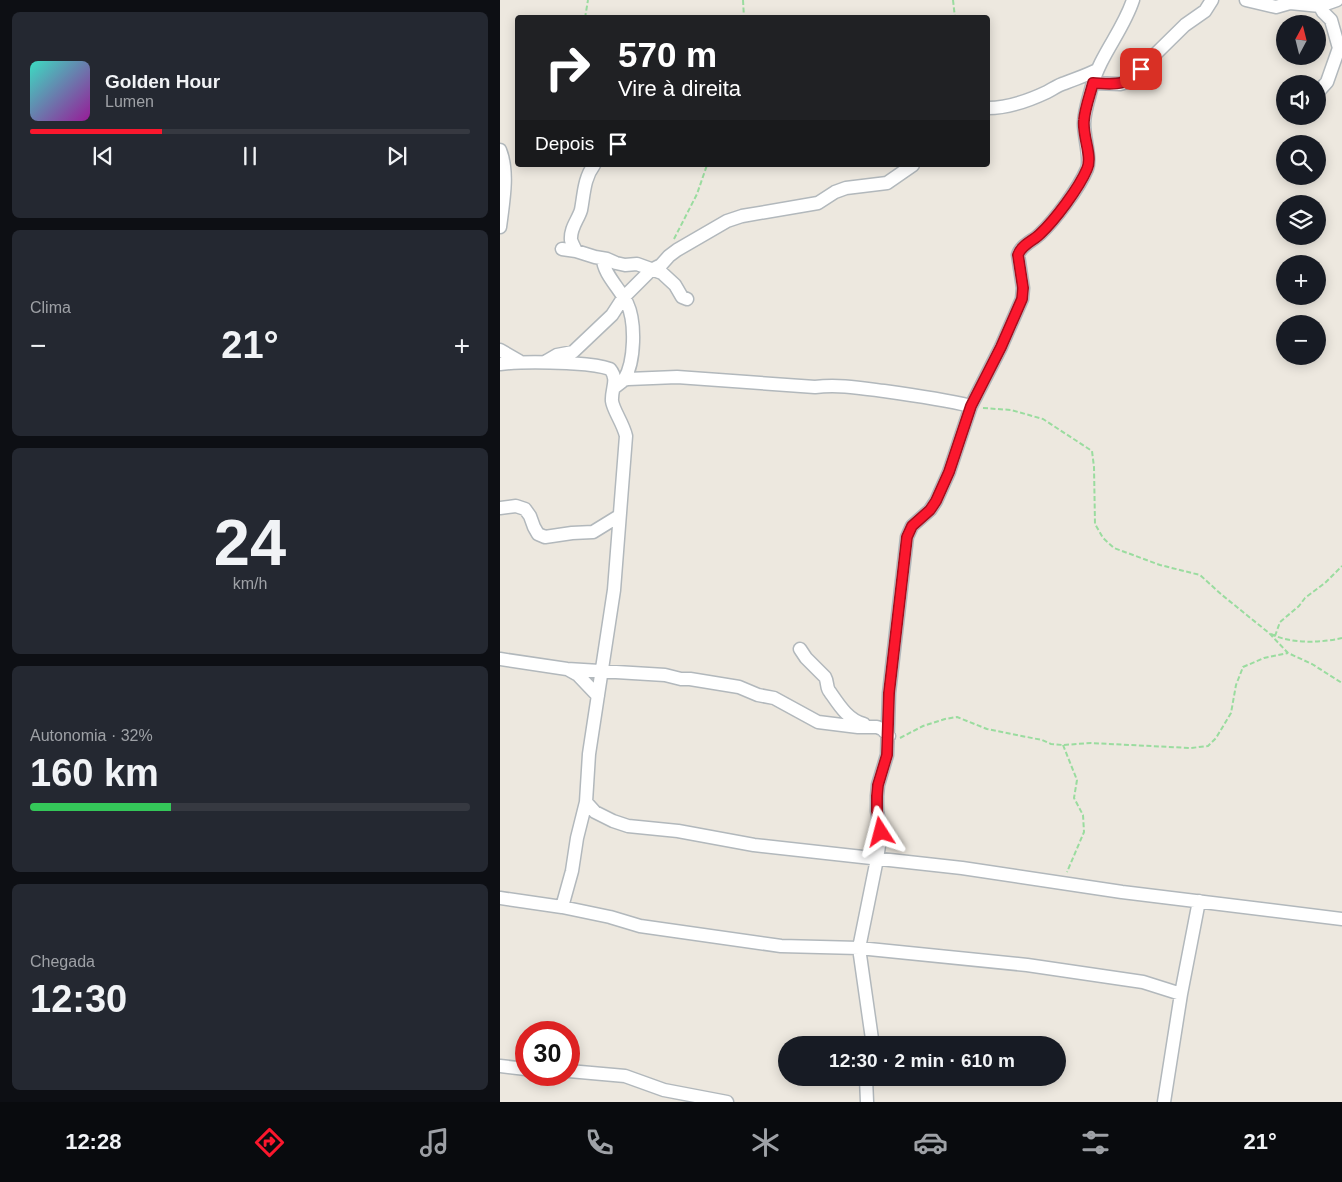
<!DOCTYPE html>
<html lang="pt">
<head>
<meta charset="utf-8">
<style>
	body { margin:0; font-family:Helvetica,sans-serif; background:#242831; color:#f1f3f6; height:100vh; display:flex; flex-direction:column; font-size:19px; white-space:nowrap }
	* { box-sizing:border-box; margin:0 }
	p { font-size:16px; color:#9ea1a6 }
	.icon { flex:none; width:28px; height:28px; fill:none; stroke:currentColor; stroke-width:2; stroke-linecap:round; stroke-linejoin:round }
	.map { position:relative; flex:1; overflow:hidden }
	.drawer { display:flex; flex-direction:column; gap:12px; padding:12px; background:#0d0f14; width:500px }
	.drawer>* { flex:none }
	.banner { position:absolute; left:15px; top:15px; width:475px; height:152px; border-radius:5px; box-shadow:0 2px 12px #0003; background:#202124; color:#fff; overflow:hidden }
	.needle { width:32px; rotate:7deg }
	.tools { position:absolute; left:776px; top:15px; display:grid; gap:10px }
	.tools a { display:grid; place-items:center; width:50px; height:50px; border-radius:50%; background:#171b24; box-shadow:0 2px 12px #0003; font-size:25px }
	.speed { position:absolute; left:15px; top:1021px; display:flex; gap:10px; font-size:25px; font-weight:700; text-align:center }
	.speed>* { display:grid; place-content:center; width:65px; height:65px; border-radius:50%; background:#171b24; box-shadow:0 2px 12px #0003; line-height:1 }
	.speed .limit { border:8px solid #d22; background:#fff; color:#111 }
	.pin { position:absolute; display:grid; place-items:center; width:42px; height:42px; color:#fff; margin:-21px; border-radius:10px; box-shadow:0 2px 8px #0006 }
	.me { position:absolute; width:55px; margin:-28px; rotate:351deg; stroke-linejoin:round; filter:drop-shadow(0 0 4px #0008) }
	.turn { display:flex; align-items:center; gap:18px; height:105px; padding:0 20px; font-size:22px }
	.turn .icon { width:65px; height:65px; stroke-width:2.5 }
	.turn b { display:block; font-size:35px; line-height:42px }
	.then { display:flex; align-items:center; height:48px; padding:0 20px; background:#0003; gap:10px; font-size:19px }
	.big { font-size:38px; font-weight:600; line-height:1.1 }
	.drawer .widget { flex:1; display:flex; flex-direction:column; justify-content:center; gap:8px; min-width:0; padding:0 18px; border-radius:8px; background:#242831 }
	.drawer .dial { align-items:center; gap:0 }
	.dial b { font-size:65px; line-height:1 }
	.song { display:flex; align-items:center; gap:15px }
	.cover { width:60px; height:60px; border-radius:8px; background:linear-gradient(135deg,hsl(170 70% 55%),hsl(300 70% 35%)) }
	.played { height:5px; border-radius:2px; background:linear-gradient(90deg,#fb172d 30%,#363941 30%) }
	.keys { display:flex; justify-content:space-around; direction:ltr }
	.heat { display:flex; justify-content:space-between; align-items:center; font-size:28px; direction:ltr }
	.charge { height:8px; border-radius:4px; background:linear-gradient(90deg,#34c759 32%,#363941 0) }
	.trip { position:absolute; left:278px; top:1036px; width:288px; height:50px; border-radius:25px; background:#171b24; box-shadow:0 2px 12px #0003; font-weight:600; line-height:50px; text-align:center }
	.menu { display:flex; height:80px; justify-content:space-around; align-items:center; background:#090b0e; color:#9ea1a6 }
	.menu .icon { width:35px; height:35px }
	.menu .selected { color:#fb172d }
	.menu b { font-size:22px; color:#f1f3f6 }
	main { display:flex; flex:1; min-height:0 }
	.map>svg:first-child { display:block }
</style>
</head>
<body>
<main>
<section class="drawer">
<div class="widget">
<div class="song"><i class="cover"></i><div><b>Golden Hour</b><p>Lumen</p></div></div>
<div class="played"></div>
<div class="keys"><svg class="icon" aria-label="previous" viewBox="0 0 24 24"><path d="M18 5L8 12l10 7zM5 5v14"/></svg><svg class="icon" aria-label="pause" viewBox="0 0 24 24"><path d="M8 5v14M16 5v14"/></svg><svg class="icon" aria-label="next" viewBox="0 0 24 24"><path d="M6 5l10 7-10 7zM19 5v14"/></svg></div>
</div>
<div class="widget"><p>Clima</p>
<div class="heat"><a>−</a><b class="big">21°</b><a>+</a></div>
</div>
<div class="widget dial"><b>24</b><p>km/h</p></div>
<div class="widget"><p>Autonomia · 32%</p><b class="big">160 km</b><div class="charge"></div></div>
<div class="widget"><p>Chegada</p><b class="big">12:30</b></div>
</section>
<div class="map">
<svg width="842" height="1102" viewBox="0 0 842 1102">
	<rect width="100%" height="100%" fill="#ede8df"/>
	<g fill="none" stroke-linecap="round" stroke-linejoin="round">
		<defs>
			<path id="minor" d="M746 0 776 7 790 3 820 6 837 0
				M816 0 823 12 831 20 839 48 827 82 818 92
				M593 83 620 84 627 82 685 25 705 11 712 0
				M488 108C509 108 528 101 547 92 553 89 558 85 565 83 577 78 585 76 597 70
				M0 150C9 172 3 203 0 227
				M62 249 76 251 95 257 107 259 116 263 125 265 137 264 162 273 175 285 182 297 187 299
				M76 251C74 247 72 243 71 240 70 228 78 220 81 210 84 194 84 178 94 165
				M103 259C103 273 120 289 127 303 136 322 135 362 124 380
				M0 350 19 361
				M45 362 57 355 73 352 112 315 123 298 151 270 161 265 169 256 177 250 227 221 242 216 318 203 335 192 346 188 387 183 413 165
				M0 364C23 361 45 362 67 363 82 364 97 364 110 369 119 380 111 389 112 401 113 410 123 423 126 436L114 590 89 754 86 802 77 838 72 871 62 907
				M115 387 124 380 128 379 177 377 315 387C338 384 361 388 384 391 413 395 442 399 471 406
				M0 508 16 506 25 509 30 516 34 527 38 534 45 537 72 533 93 532 119 516
				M300 649 306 658 325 677C328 682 326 688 330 692 339 705 348 720 364 724
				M0 659 67 669 165 675 181 679H190L239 687 258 695 274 698 318 722 358 727H377L382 729 389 736
				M69 670 78 675 98 696
				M86 802 95 812 113 821 128 826 178 831 254 845 462 868 622 892 842 919
				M0 898 62 907 110 917 140 926 281 946 359 948 527 965 643 982 681 994
				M371 1045 372 1039 359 948 377 859 381 832 377 811V796L378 785 387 755 389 693 407 537 412 526 430 510 436 501 449 472 471 406 501 347 522 299 523 288 518 255C521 245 533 241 540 234 555 220 579 188 587 169 591 159 584 137 584 124 584 112 589 98 592 86 600 55 623 31 633 0
				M0 1066 26 1069
				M69 1071 125 1076 164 1090 227 1102
				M366 1078 367 1102
				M664 1102 681 994 699 901"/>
		</defs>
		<use href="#minor" stroke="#b2b8bc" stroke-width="15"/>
		<path stroke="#9adc9f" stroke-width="2" stroke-dasharray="5 2.5" stroke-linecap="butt" d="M243 0 244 18
			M453 0 455 18
			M85 18 88 0
			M174 239 197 194 207 165
			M483 408 511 410 543 419 592 451 594 467 595 524 603 538 614 548 660 565 700 575 722 595 769 633 788 653 812 664 842 683
			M771 634C791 644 821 643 842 638
			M775 636 780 622 799 606 805 598 825 583 842 566
			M400 738 423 726 445 719 457 717 487 729 542 740 551 744 563 745 591 743 691 748 708 746 716 738 731 713 736 685 743 667 764 658 788 653
			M563 745 577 780 574 798 583 815 584 832 567 872"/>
		<use href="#minor" stroke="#fff" stroke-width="12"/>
	</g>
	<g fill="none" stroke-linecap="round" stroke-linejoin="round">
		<defs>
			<path id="route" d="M381 832 377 811V796L378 785 387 755 389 693 407 537 412 526 430 510 436 501 449 472 471 406 501 347 522 299 523 288 518 255C521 245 533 241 540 234 555 220 579 188 587 169 593 156 582 136 584 120 585 108 590 95 593 83 615 84 625 87 641 69"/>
		</defs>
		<use href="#route" stroke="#a30f1d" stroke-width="12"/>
		<use href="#route" stroke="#fb172d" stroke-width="9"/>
	</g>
</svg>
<div class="tools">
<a><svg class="needle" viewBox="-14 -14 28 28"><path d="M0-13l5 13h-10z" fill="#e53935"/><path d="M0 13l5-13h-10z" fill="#9ea1a6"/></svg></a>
<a><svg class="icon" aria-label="sound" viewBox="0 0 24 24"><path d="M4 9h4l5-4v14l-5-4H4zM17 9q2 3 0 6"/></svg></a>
<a><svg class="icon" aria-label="search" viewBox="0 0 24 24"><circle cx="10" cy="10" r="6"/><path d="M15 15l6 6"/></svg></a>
<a><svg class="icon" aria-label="layers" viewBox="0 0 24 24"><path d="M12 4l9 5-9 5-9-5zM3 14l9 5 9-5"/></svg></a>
<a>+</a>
<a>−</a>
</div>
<div class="speed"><div class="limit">30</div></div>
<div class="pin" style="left:641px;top:69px;background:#d93025"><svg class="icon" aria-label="arrive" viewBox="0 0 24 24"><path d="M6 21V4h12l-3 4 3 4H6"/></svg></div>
<svg class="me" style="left:381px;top:832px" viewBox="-20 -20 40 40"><path d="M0-17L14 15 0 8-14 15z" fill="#fb172d" stroke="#fff" stroke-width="4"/></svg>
<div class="trip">12:30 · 2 min · 610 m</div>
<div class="banner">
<div class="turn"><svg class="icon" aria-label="right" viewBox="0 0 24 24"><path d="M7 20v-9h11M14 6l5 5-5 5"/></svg><div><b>570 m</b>Vire à direita</div></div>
<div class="then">Depois<svg class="icon" aria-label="arrive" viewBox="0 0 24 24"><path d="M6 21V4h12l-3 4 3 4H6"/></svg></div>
</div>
</div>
</main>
<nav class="menu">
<b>12:28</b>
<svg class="icon selected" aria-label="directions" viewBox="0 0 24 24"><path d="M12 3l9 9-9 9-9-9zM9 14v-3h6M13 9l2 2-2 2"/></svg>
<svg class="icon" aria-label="music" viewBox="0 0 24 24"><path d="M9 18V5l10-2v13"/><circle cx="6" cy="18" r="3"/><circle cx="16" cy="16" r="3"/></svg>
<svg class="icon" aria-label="phone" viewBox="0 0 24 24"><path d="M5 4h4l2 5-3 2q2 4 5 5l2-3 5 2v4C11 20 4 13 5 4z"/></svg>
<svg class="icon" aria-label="climate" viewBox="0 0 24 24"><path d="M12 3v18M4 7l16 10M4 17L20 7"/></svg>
<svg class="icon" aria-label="car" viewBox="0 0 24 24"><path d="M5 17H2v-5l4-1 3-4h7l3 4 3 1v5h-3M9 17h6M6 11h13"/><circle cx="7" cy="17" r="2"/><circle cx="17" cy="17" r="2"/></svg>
<svg class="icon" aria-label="filters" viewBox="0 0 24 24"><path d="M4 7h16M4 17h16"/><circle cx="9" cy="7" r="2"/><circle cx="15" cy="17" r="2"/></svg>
<b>21°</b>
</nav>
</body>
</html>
